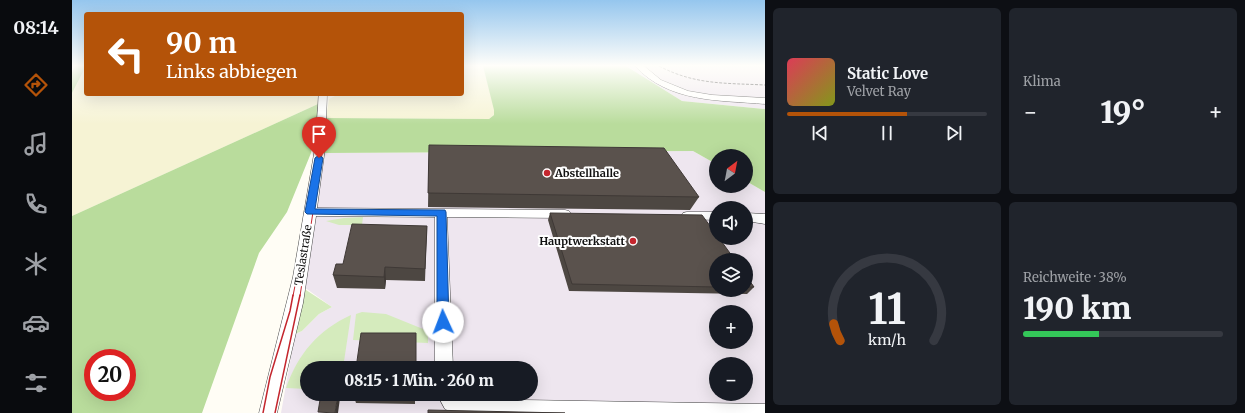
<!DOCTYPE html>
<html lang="de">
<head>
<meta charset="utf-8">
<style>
	body { margin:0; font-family:Merriweather,serif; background:#20242c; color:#f1f3f6; height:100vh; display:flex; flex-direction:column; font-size:15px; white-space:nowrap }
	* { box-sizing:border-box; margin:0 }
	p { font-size:13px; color:#9ea1a6 }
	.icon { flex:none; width:22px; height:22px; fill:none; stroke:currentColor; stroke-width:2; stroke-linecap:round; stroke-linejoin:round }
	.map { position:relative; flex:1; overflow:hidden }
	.drawer { display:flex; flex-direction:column; gap:8px; padding:8px; background:#0d0f14; width:480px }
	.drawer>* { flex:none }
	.hud { position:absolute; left:12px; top:12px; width:380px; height:84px; border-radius:4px; box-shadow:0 4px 16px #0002; background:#b45309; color:#fff; overflow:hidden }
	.needle { width:26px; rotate:32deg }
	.fabs { position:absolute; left:637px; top:149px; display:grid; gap:8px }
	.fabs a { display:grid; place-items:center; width:44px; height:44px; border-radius:50%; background:#171b24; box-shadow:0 4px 16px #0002; font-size:20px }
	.speed { position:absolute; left:12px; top:349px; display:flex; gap:8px; font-size:20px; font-weight:700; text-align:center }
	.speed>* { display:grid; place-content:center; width:52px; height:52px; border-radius:50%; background:#171b24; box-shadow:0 4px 16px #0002; line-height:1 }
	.speed .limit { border:6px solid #d22; background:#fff; color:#111 }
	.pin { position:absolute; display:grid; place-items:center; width:34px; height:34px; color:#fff; margin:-41px -17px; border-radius:50% 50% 50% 0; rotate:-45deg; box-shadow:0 0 4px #0007 }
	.pin .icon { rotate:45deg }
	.me { position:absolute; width:44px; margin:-22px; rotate:358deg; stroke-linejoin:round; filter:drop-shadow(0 0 3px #0008) }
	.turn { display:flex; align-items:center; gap:14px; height:84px; padding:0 16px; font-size:18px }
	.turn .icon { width:52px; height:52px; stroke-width:2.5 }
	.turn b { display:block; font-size:28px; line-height:34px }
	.big { font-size:30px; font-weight:800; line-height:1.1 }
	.drawer .widget { flex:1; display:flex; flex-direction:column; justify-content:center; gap:6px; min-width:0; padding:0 14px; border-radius:6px; background:#20242c }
	.drawer .dial { align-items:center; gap:0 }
	.dial svg { height:104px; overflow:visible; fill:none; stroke:#363941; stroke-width:7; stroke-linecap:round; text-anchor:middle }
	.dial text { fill:#f1f3f6; stroke:none }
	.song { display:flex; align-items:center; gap:12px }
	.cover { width:48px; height:48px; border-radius:6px; background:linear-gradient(135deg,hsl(350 70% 55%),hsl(70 70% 35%)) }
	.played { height:4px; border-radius:2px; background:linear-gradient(90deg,#b45309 60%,#363941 60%) }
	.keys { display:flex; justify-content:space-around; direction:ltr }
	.heat { display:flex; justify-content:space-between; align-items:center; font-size:22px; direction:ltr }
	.charge { height:6px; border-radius:3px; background:linear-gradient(90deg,#34c759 38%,#363941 0) }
	.drawer .tiles { flex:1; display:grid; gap:8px; grid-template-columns:repeat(2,1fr) }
	.trip { position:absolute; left:228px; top:361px; width:238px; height:40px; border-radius:20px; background:#171b24; box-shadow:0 4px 16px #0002; font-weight:800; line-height:40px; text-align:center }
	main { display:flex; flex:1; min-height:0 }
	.menu { display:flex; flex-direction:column; width:72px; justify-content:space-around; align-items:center; background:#090b0e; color:#9ea1a6 }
	.menu .icon { width:28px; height:28px }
	.menu .on { color:#b45309 }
	.menu b { font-size:18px; color:#f1f3f6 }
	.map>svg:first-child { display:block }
</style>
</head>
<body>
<main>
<nav class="menu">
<b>08:14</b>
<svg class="icon on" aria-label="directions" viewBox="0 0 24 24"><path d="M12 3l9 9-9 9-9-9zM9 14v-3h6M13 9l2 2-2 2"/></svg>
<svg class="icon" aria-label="music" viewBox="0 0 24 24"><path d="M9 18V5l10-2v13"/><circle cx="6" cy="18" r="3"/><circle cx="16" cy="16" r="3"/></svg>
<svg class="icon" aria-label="phone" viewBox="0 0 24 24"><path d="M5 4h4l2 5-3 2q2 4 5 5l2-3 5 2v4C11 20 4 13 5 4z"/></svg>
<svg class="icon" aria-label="climate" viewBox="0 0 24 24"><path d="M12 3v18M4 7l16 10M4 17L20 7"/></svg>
<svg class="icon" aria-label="car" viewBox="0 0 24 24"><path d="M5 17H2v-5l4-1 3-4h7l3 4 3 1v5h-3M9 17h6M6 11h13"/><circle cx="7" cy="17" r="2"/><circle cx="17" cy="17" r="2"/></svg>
<svg class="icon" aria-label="filters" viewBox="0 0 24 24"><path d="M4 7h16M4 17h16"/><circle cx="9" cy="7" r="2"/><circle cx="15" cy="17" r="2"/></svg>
</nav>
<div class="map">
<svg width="693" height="413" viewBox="0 0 693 413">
	<rect width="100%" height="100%" fill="#fffdf5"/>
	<path fill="#eee6ef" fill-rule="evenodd" d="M554 66H693V109L610 101Z
		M621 151 644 164V186H674V181L693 192V413H209L223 334 230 331 247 314 260 307 232 287 252 153ZM644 208H674V238H644ZM644 260H674V290H644ZM644 312H674V342H644ZM644 364H674V394H644ZM235 368H459V394H235Z"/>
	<path fill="#f6f3d4" d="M14 66V94H245L246 104 0 216V93Z
		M390 66H411L423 110 422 115 417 119 254 118 257 99 267 94H390Z"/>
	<path fill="#d5ebbd" d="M291 217 290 225H267L254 221 272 218Z
		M234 290 260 307 247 314 230 331 223 334 232 291Z
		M290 312 314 314 356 331V343L281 340 284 314Z
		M279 315 271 368H235V389L214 388C226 354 246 330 279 315Z"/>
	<path fill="#b9dc9c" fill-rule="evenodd" d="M3 66H14L0 93V72Z
		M411 66H554L610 101 693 109V192L674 181V156H644V164L621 151 252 153 254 118 417 119 422 115V110Z
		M246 104V113L239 153 215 212 187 253 130 413H0V216ZM21 358H55V392H21Z"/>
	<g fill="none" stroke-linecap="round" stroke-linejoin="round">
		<defs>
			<path id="minor" d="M563 66H572L589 80 616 91 640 95 693 98V104C647 100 597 103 563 66Z
				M247 94H255L253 148 245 208 493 210 497 211 499 214 497 217 493 218 375 217 381 368H363V217L244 216 231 303 205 413H187L221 277 243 148Z
				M615 212H644V220L611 219 609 216 611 213Z
				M674 213 693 214V224L674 221Z
				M365 394H384L385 397 391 399 693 404V413H381L373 409Z"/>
		</defs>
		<use href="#minor" stroke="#444" stroke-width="1"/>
		<path stroke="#333" stroke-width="1" stroke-dasharray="3 1.5" stroke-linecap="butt" d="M587 66C623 85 654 83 693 85"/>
		<use href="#minor" fill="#fff" fill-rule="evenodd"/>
		<path stroke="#c4262e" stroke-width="1" d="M221 296 227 265
			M228 296 250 154 251 134"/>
		<path stroke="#c4262e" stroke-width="1.5" d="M191 413 198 377 218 311 221 295
			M203 413 228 295"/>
	</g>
	<path fill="#4d4742" d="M357 145 627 197 618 210 356 207Z
		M478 213 644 260V290H674V276L682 287 675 294 497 291 476 220Z
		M355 226 353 281 314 280 313 289 265 288 261 275 271 264Z
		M281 394H343V404L284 403Z"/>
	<path fill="#3f3936" d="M313 267 314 280 313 289 312 277Z
		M266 394 268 398 266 413H263Z"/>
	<path fill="#5a524d" stroke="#3f3936" d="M357 145 592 148 627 197 356 193Z
		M478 213 630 215 644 234V238H647L663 260H644V287L500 284Z
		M280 224 355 226 353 269 313 267 312 277 261 275 264 264H271Z
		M674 276 682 287H674Z
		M289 333H344V368H284Z
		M249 394H266L263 413 246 412Z
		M356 410 493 413H356Z"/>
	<linearGradient id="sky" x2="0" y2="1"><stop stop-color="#95c6ee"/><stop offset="0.53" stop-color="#fffefa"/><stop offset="1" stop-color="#fffefa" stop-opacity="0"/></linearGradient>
	<rect width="693" height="124" fill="url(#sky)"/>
	<path fill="#1a73e8" stroke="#114b97" d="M247 155 251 158 243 209 373 210 374 212 377 322 375 326 371 327 366 326 365 322V216L235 214 233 212 243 158Z"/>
	<g fill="#c4262e" stroke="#fff" stroke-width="1.5">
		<circle cx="475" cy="173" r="4"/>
		<circle cx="561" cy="241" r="4"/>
	</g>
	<g text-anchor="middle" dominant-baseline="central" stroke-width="4" stroke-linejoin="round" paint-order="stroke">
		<g font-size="11" font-weight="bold" fill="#111" stroke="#fff" text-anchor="start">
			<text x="483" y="173">Abstellhalle</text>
			<text x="553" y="241" text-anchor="end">Hauptwerkstatt</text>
		</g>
		<g font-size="11" fill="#111" stroke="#fff">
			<text transform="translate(231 255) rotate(-81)">Teslastraße</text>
		</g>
	</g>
</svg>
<div class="fabs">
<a><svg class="needle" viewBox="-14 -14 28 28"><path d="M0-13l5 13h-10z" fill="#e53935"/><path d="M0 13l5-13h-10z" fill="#9ea1a6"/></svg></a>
<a><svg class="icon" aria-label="sound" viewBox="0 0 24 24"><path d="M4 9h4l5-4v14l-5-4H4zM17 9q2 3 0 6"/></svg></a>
<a><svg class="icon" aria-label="layers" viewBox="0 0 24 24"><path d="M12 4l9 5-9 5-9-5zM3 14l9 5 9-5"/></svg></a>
<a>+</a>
<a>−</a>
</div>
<div class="speed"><div class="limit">20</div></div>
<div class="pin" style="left:247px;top:158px;background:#d93025"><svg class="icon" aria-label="arrive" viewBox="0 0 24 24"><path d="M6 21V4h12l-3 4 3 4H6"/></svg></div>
<svg class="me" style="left:371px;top:322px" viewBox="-20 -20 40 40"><circle r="19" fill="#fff"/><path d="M0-13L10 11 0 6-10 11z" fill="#1a73e8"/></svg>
<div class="trip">08:15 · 1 Min. · 260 m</div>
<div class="hud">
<div class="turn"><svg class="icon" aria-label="left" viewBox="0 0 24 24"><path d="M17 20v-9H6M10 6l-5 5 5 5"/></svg><div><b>90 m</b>Links abbiegen</div></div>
</div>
</div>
<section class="drawer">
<div class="tiles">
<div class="widget">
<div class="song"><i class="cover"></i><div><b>Static Love</b><p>Velvet Ray</p></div></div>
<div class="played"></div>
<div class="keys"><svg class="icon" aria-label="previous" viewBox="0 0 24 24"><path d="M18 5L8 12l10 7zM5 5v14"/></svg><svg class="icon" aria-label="pause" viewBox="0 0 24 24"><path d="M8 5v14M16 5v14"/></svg><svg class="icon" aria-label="next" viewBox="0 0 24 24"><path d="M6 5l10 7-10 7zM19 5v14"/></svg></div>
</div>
<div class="widget"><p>Klima</p>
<div class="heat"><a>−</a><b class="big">19°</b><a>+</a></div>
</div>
<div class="widget dial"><svg viewBox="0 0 100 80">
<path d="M14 69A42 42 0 1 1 86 69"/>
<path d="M14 69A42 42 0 0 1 9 56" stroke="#b45309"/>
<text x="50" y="56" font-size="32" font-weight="700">11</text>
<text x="50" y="72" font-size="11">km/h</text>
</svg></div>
<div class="widget"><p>Reichweite · 38%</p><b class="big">190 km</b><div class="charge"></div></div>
</div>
</section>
</main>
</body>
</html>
